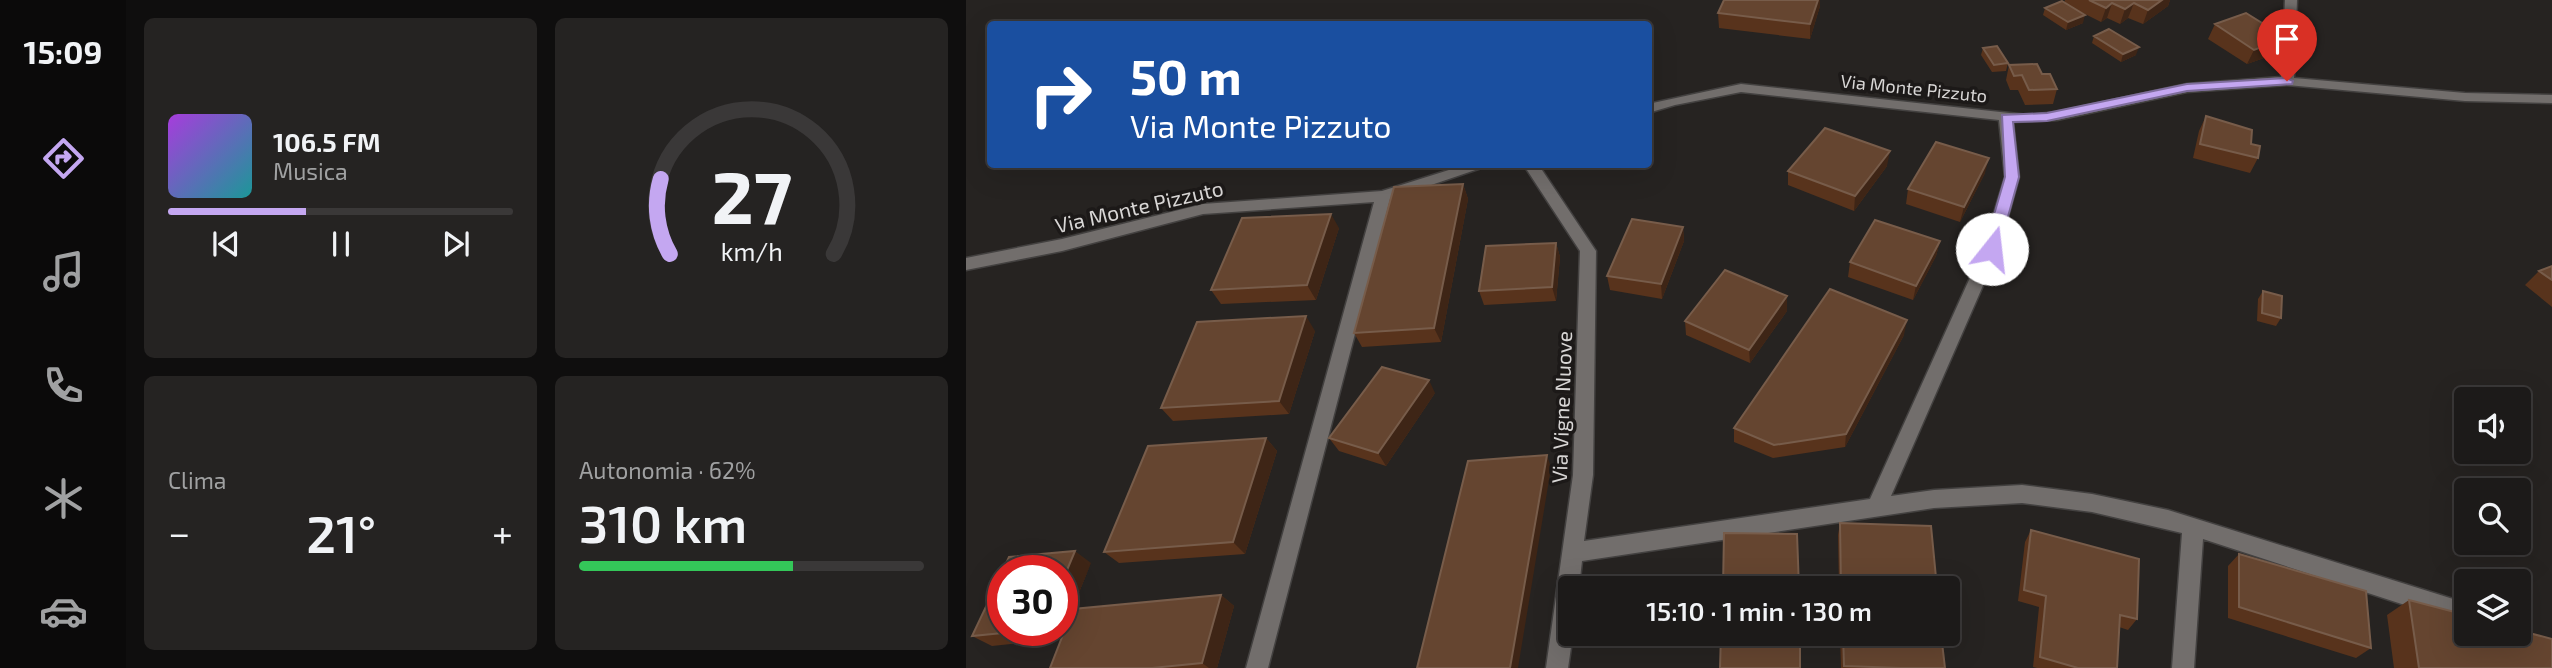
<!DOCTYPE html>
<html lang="it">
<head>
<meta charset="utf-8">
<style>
	body { margin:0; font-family:"Exo 2",sans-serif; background:#252322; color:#f1f3f6; height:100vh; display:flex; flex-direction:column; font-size:26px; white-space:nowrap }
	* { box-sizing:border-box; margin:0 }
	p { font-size:23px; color:#a0a1a2 }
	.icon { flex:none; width:38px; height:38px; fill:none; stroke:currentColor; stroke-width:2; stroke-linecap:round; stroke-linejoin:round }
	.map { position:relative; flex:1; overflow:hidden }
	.sheet { display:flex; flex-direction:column; gap:18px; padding:18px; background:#0f0e0e; width:840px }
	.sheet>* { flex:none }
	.top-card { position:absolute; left:21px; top:21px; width:665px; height:147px; border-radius:7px; box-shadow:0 7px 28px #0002,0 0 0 2px #3a3838; background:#1a4fa0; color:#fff; overflow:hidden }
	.controls { position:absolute; left:1488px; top:387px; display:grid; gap:14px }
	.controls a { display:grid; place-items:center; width:77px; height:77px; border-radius:7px; background:#1c1a19; box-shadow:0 7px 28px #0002,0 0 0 2px #3a3838; font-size:35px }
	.speed { position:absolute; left:21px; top:555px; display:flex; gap:14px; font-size:35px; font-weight:700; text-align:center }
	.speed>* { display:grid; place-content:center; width:91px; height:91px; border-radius:50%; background:#1c1a19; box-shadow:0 7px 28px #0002,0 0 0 2px #3a3838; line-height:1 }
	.speed .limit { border:10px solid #d22; background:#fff; color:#111 }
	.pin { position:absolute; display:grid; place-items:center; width:60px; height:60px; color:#fff; margin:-72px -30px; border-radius:50% 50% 50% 0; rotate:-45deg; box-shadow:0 0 7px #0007 }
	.pin .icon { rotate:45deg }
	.me { position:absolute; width:77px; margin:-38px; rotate:16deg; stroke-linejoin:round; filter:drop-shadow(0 0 5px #0008) }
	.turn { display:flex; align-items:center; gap:24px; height:147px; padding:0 28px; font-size:32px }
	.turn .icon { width:91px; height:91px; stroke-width:2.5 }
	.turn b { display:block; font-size:49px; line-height:60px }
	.big { font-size:52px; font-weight:600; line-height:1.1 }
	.sheet .card { flex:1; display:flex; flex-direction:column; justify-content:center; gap:10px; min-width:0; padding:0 24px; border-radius:10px; background:#252322 }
	.sheet .dial { align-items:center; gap:0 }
	.dial svg { height:182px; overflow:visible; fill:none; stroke:#3a3838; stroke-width:7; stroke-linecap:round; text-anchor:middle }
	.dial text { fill:#f1f3f6; stroke:none }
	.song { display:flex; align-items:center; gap:21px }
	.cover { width:84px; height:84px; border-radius:10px; background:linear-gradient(135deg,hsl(280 70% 55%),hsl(180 70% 35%)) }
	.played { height:7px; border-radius:4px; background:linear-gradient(90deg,#c4a7f1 40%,#3a3838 40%) }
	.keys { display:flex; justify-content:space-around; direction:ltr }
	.heat { display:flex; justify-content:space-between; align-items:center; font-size:38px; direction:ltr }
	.charge { height:10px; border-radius:5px; background:linear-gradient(90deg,#34c759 62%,#3a3838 0) }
	.sheet .tiles { flex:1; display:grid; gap:18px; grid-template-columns:repeat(2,1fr) }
	.trip { position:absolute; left:592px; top:576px; width:402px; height:70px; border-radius:7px; background:#1c1a19; box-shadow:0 7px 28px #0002,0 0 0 2px #3a3838; font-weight:600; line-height:70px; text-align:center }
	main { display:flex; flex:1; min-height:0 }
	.menu { display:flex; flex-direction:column; width:126px; justify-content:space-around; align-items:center; background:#0b0a0a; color:#a0a1a2 }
	.menu .icon { width:49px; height:49px }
	.menu .on { color:#c4a7f1 }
	.menu b { font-size:32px; color:#f1f3f6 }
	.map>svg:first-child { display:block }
</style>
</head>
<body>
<main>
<nav class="menu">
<b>15:09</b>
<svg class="icon on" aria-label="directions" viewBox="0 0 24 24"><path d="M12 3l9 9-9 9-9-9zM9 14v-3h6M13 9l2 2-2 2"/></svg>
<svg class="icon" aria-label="music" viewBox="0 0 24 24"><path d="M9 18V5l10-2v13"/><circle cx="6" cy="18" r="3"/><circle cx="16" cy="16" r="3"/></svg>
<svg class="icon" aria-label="phone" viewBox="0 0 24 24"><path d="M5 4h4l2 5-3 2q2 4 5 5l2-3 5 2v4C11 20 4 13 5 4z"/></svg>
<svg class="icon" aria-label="climate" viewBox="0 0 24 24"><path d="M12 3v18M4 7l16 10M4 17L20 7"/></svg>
<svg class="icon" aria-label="car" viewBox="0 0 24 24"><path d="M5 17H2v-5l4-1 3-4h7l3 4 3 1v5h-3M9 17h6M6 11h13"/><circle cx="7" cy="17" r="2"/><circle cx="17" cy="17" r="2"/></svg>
</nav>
<section class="sheet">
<div class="tiles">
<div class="card">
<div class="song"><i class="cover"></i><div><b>106.5 FM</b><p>Musica</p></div></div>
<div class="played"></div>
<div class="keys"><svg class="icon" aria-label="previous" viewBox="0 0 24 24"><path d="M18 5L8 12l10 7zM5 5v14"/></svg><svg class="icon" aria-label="pause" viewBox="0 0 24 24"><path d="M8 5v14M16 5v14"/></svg><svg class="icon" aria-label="next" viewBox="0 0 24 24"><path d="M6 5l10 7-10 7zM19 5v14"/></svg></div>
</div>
<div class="card dial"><svg viewBox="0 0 100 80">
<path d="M14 69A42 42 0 1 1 86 69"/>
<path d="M14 69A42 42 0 0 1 10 36" stroke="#c4a7f1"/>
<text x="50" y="56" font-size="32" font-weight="700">27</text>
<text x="50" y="72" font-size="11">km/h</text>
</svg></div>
<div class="card"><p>Clima</p>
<div class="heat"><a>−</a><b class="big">21°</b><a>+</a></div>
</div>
<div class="card"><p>Autonomia · 62%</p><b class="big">310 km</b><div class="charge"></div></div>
</div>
</section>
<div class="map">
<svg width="1586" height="668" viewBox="0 0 1586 668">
	<rect width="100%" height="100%" fill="#262321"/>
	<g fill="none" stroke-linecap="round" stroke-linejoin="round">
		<defs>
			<path id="minor" d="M1319 0H1331L1328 78 1499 93 1586 95V103L1499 101 1321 85 1221 92 1091 120 1047 122 1053 177 1033 249 925 496 968 490 1056 485 1126 494 1202 510 1500 603V625L1237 539 1228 668H1206L1216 533 1126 512 1056 503 968 508 616 561 613 588H604V634H607L602 668H580L607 475 614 251 557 164H572L630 251 627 475 618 541 904 499 1017 249 1039 177 1033 120 775 92 709 105 682 113V104L775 84 1062 115 1091 112 1221 84 1315 77Z
				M502 164H527L424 199 302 668H280L408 202 237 214 96 251 0 270V258L96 239 237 204 416 191Z"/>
		</defs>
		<use href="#minor" stroke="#434140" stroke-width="3"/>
		<use href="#minor" fill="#726e6c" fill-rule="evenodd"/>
	</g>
	<path fill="#58331c" d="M1099 0H1204L1202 6 1177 24 1162 18 1154 24 1141 18 1135 22 1115 12 1117 23 1100 30 1077 15 1079 8 1098 3Z
		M854 6 844 39 753 28 752 13Z
		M1249 24 1320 38 1312 53 1281 64 1242 39Z
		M1128 36 1170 55 1155 62 1126 43Z
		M1017 48 1042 63 1040 71 1026 72 1015 55Z
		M1043 65 1076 74 1091 89 1087 104 1059 105 1052 90H1044L1040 80Z
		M1240 116 1292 158 1284 173 1227 158 1233 131Z
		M921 166 888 211 822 185V171Z
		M1019 173 994 222 940 204 942 189Z
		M497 184 502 199 475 342 396 347 388 333Z
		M717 227 718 241 696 299 644 290 641 276Z
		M373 228 350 300 255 304 245 290Z
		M974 241 970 256 947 300 882 277 884 262Z
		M590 243 594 257 590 301 518 305 513 291Z
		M1586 266V307L1559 285 1573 271Z
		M1297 291 1315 318 1310 326 1291 321 1292 299Z
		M821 311 784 363 720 335 719 321Z
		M349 331 323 414 207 421 195 408Z
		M938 335 879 447 807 458 768 442V428Z
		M469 393 420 466 373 451 363 438Z
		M300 438 311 451 279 554 153 563 138 552Z
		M874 523 971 588H873L872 535Z
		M1065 530 1171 619 1162 630 1153 627 1151 668H1071L1067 667 1073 607 1052 601 1059 542Z
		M1273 554 1405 648 1390 658 1262 618V566Z
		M125 563 94 639 26 646 6 636 37 630H96Z
		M255 595 268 606 251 668H84Z
		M1443 600 1586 668H1428L1421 615Z
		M874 634H975L979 668H875Z"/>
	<path fill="#3e2516" d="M852 0H854V6L844 39V24Z
		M1196 0H1204L1202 6 1177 24 1182 10Z
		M1146 3 1141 18 1135 22 1140 8Z
		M1168 3 1162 18 1154 24 1159 9Z
		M1119 15 1117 23 1100 30 1102 22Z
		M1320 38 1312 53 1281 64 1288 50Z
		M1173 47 1170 55 1155 62 1157 54Z
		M924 151 921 166 888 211 889 196Z
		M1023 158 1019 173 994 222 998 207Z
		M497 184 502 199 475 342 468 328Z
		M365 214 373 228 350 300 341 285Z
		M717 227 718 241 696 299 695 284Z
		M974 241 970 256 947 300 950 286Z
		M590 243 594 257 590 301 586 287Z
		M821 296V311L784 363 783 350Z
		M340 316 349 331 323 414 313 401Z
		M941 320 938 335 879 447 880 434Z
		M463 380 469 393 420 466 412 453Z
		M300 438 311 451 279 554 267 542Z
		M581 455 585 468 552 668H544Z
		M109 551 125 563 94 639 78 630H96V582Z
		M255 595 268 606 251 668H243L236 663Z"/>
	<path fill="#654530" stroke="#775c4a" stroke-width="2" d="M758 0H852L844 24 752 13Z
		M1123 0H1196L1182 10 1168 3 1159 9 1146 3 1140 8Z
		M1096 1 1119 15 1102 22 1079 8Z
		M1280 13 1320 38 1288 50 1249 24Z
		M1143 29 1173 47 1157 54 1128 36Z
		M1031 46 1042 63 1028 65 1017 48Z
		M1071 64 1076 74H1084L1091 89 1063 90 1056 75 1048 76 1043 65Z
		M1240 116 1286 130 1285 144 1294 146 1292 158 1234 144Z
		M859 128 924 151 889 196 822 171Z
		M970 142 1023 158 998 207 942 189Z
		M497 184 468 328 388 333 428 187Z
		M365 214 341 285 245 290 276 218Z
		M666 219 717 227 695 284 641 276Z
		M909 220 974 241 950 286 884 262Z
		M590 243 586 287 513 291 520 246Z
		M1586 266V280L1573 271Z
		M759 270 821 296 783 350 719 321Z
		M864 289 941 320 880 434 808 445 768 428Z
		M1297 291 1316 296 1315 318 1296 313Z
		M340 316 313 401 195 408 231 322Z
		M416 367 463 380 412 453 363 438Z
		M300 438 267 542 138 552 182 446Z
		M581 455 544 668H451L502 461Z
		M874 523 965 526 971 588H875Z
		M1065 530 1173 559 1171 619 1154 615 1151 668H1112L1074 657 1080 596 1058 590Z
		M758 533 831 534 833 588H757Z
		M109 551 96 582V570H37L43 557Z
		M1273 554 1400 591 1405 648 1273 607Z
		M37 571V630H67L6 636Z
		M255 595 236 663 186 668H84L107 609Z
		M1443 600 1500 615V634H1552V630L1586 639V668H1453Z
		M755 634H834V668H754Z
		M877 634H975L979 668H935L878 666Z"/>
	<path fill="#c4a7f1" stroke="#7f6d9d" stroke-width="2" d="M1321 78 1327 81 1326 84 1221 91 1081 121 1047 122 1053 177 1033 249 1026 254 1018 249 1039 177 1036 115 1081 113 1221 84Z"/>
	<g text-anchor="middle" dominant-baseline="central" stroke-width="7" stroke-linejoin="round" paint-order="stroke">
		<g font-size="18" fill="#d8d6d5" stroke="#1c1918">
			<text transform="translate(948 88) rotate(6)">Via Monte Pizzuto</text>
		</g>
		<g font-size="21" fill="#d8d6d5" stroke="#1c1918">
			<text transform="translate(173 206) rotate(-13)">Via Monte Pizzuto</text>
			<text transform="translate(595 407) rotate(-88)">Via Vigne Nuove</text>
		</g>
	</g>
</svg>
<div class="controls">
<a><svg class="icon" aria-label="sound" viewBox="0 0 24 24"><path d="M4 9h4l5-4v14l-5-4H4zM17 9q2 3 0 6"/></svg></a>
<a><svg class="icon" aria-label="search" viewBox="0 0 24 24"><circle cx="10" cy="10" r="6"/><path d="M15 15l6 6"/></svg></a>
<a><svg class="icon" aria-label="layers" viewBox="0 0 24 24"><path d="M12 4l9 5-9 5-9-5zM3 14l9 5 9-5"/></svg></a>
</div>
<div class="speed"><div class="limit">30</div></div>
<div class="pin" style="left:1321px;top:81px;background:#d93025"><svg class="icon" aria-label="arrive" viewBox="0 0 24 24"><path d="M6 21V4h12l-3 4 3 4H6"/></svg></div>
<svg class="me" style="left:1026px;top:249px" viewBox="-20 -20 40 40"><circle r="19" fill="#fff"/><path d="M0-13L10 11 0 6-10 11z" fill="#c4a7f1"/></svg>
<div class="trip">15:10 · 1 min · 130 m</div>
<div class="top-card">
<div class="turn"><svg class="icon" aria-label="right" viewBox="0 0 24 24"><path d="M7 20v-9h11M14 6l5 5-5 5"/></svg><div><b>50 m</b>Via Monte Pizzuto</div></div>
</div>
</div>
</main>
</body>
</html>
